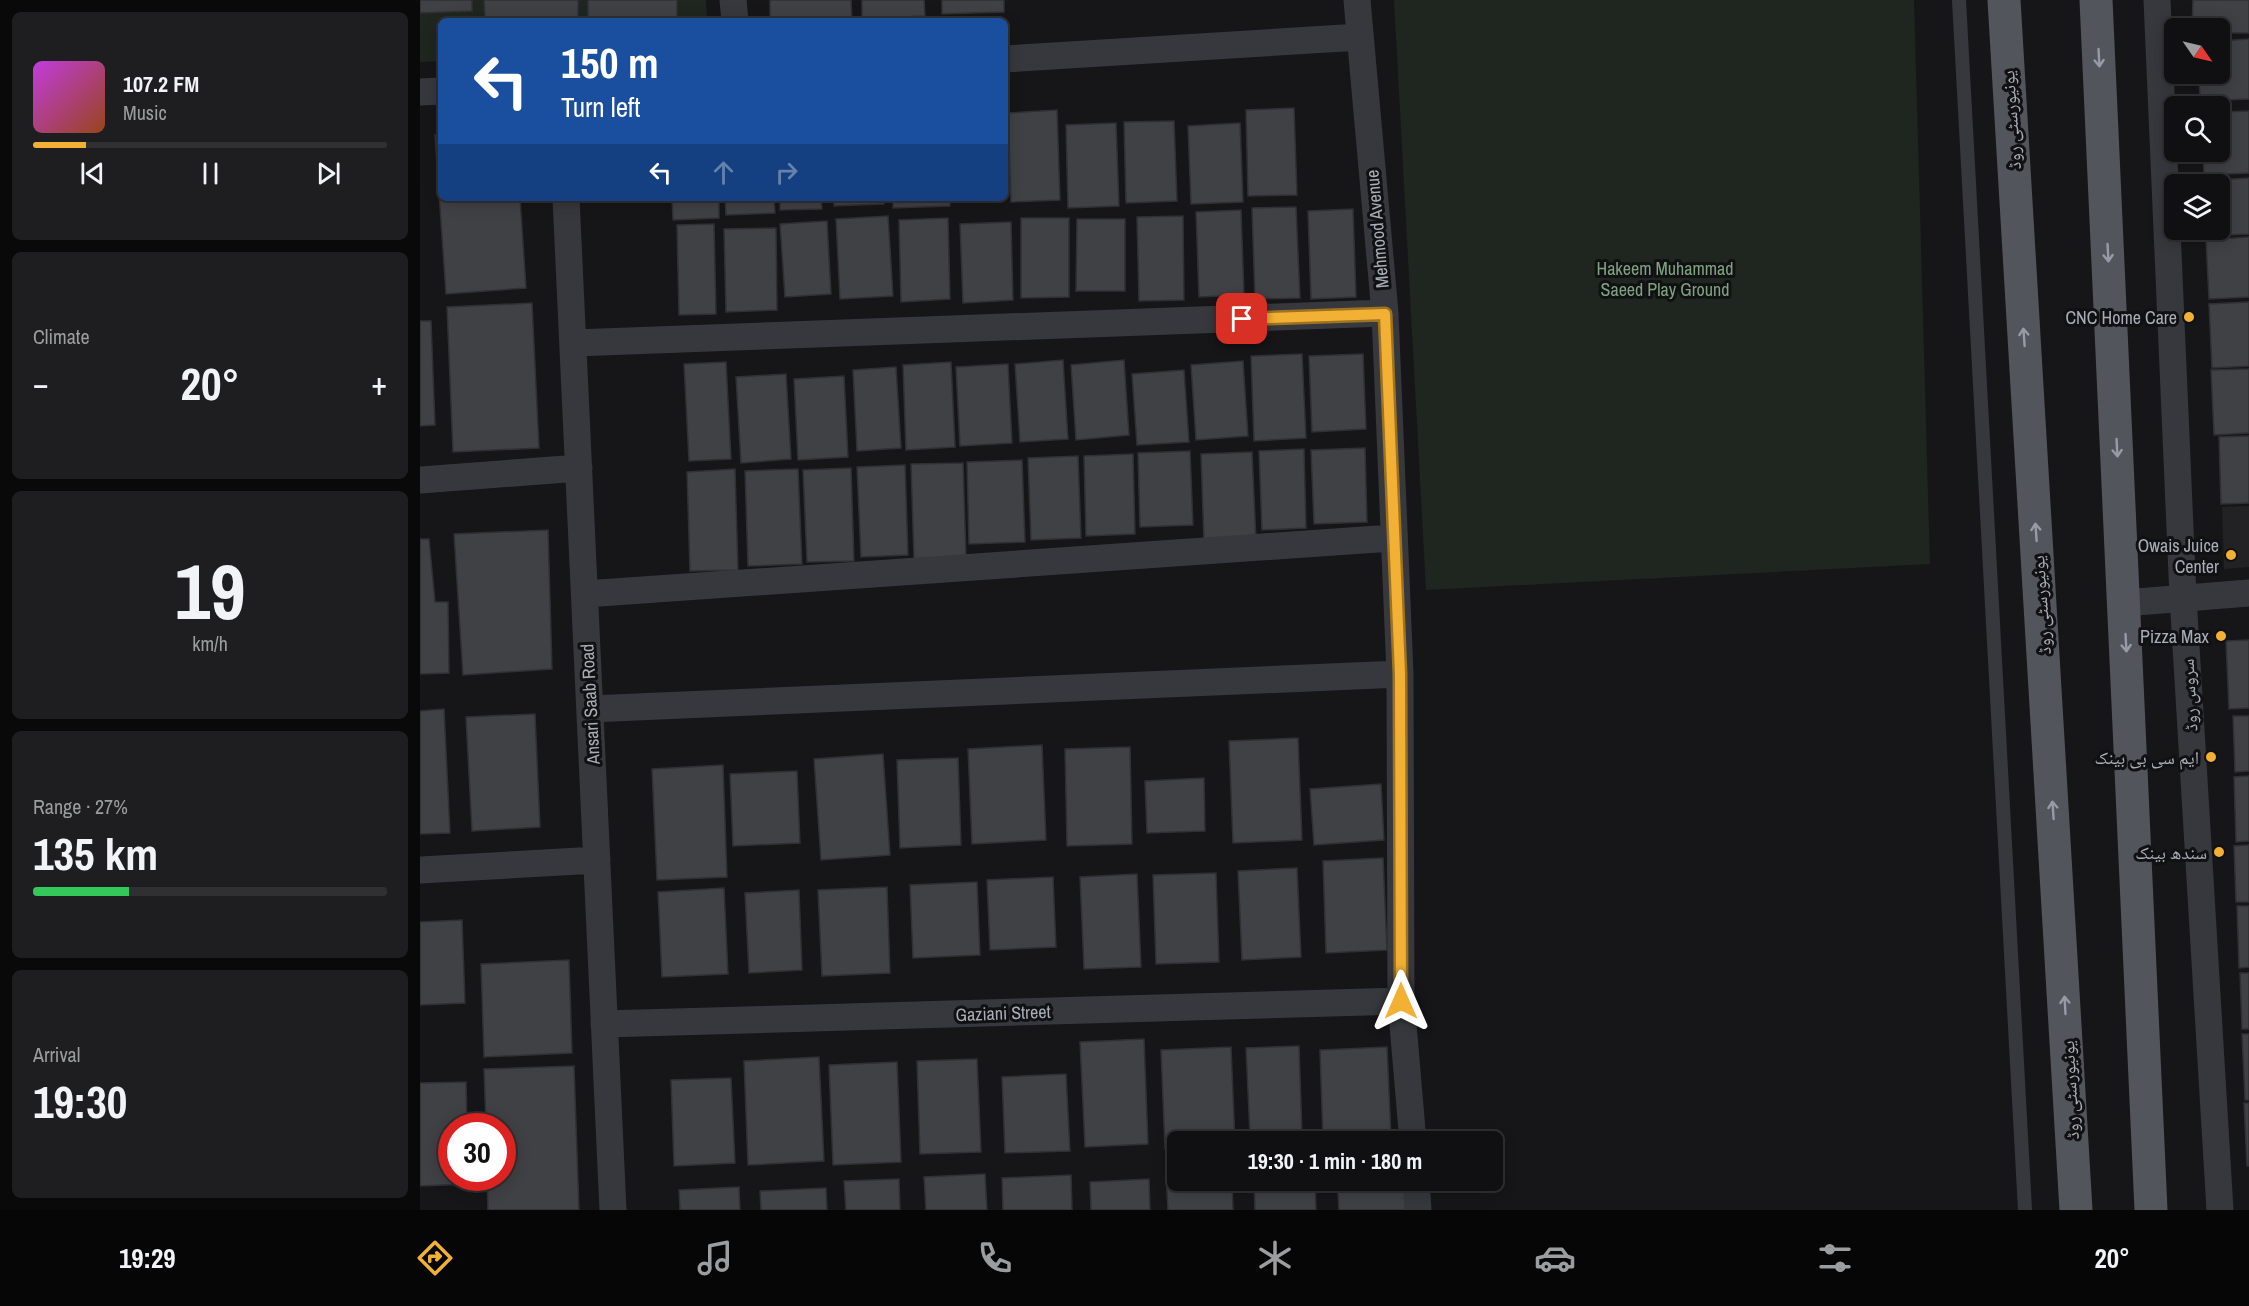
<!DOCTYPE html>
<html lang="en">
<head>
<meta charset="utf-8">
<style>
	body { margin:0; font-family:"Archivo Narrow","Noto Naskh Arabic",sans-serif; background:#1e1e20; color:#f1f3f6; height:100vh; display:flex; flex-direction:column; font-size:22px; white-space:nowrap }
	* { box-sizing:border-box; margin:0 }
	p { font-size:20px; color:#9c9d9f }
	.icon { flex:none; width:33px; height:33px; fill:none; stroke:currentColor; stroke-width:2; stroke-linecap:round; stroke-linejoin:round }
	.map { position:relative; flex:1; overflow:hidden }
	.side { display:flex; flex-direction:column; gap:12px; padding:12px; background:#09090a; width:420px }
	.side>* { flex:none }
	.guide { position:absolute; left:18px; top:18px; width:570px; height:183px; border-radius:9px; box-shadow:0 3px 15px #0003,0 0 0 2px #303032; background:#1a4fa0; color:#fff; overflow:hidden }
	.needle { width:39px; rotate:124deg }
	.buttons { position:absolute; left:1744px; top:18px; display:grid; gap:12px }
	.buttons a { display:grid; place-items:center; width:66px; height:66px; border-radius:9px; background:#101012; box-shadow:0 3px 15px #0003,0 0 0 2px #303032; font-size:30px }
	.speed { position:absolute; left:18px; top:1113px; display:flex; gap:12px; font-size:30px; font-weight:700; text-align:center }
	.speed>* { display:grid; place-content:center; width:78px; height:78px; border-radius:50%; background:#101012; box-shadow:0 3px 15px #0003,0 0 0 2px #303032; line-height:1 }
	.speed .limit { border:9px solid #d22; background:#fff; color:#111 }
	.pin { position:absolute; display:grid; place-items:center; width:51px; height:51px; color:#fff; margin:-26px; border-radius:12px; box-shadow:0 3px 9px #0006 }
	.me { position:absolute; width:66px; margin:-33px; rotate:0deg; stroke-linejoin:round; filter:drop-shadow(0 0 4px #0008) }
	.turn { display:flex; align-items:center; gap:21px; height:126px; padding:0 24px; font-size:27px }
	.turn .icon { width:78px; height:78px; stroke-width:2.5 }
	.turn b { display:block; font-size:42px; line-height:51px }
	.lanes { display:flex; align-items:center; height:57px; padding:0 24px; background:#0003; justify-content:center; gap:30px; direction:ltr }
	.lanes .off { opacity:.35 }
	.big { font-size:45px; font-weight:700; line-height:1.1 }
	.side .card { flex:1; display:flex; flex-direction:column; justify-content:center; gap:9px; min-width:0; padding:0 21px; border-radius:9px; background:#1e1e20 }
	.side .dial { align-items:center; gap:0 }
	.dial b { font-size:78px; line-height:1 }
	.song { display:flex; align-items:center; gap:18px }
	.cover { width:72px; height:72px; border-radius:9px; background:linear-gradient(135deg,hsl(290 70% 55%),hsl(20 70% 35%)) }
	.played { height:6px; border-radius:3px; background:linear-gradient(90deg,#f2b134 15%,#303032 15%) }
	.keys { display:flex; justify-content:space-around; direction:ltr }
	.heat { display:flex; justify-content:space-between; align-items:center; font-size:33px; direction:ltr }
	.charge { height:9px; border-radius:4px; background:linear-gradient(90deg,#34c759 27%,#303032 0) }
	.trip { position:absolute; left:747px; top:1131px; width:336px; height:60px; border-radius:9px; background:#101012; box-shadow:0 3px 15px #0003,0 0 0 2px #303032; font-weight:700; line-height:60px; text-align:center }
	.tab-bar { display:flex; height:96px; justify-content:space-around; align-items:center; background:#060607; color:#9c9d9f }
	.tab-bar .icon { width:42px; height:42px }
	.tab-bar .on { color:#f2b134 }
	.tab-bar b { font-size:27px; color:#f1f3f6 }
	main { display:flex; flex:1; min-height:0 }
	.map>svg:first-child { display:block }
</style>
</head>
<body>
<main>
<section class="side">
<div class="card">
<div class="song"><i class="cover"></i><div><b>107.2 FM</b><p>Music</p></div></div>
<div class="played"></div>
<div class="keys"><svg class="icon" aria-label="previous" viewBox="0 0 24 24"><path d="M18 5L8 12l10 7zM5 5v14"/></svg><svg class="icon" aria-label="pause" viewBox="0 0 24 24"><path d="M8 5v14M16 5v14"/></svg><svg class="icon" aria-label="next" viewBox="0 0 24 24"><path d="M6 5l10 7-10 7zM19 5v14"/></svg></div>
</div>
<div class="card"><p>Climate</p>
<div class="heat"><a>−</a><b class="big">20°</b><a>+</a></div>
</div>
<div class="card dial"><b>19</b><p>km/h</p></div>
<div class="card"><p>Range · 27%</p><b class="big">135 km</b><div class="charge"></div></div>
<div class="card"><p>Arrival</p><b class="big">19:30</b></div>
</section>
<div class="map">
<svg width="1829" height="1210" viewBox="0 0 1829 1210">
	<rect width="100%" height="100%" fill="#161618"/>
	<path fill="#222225" d="M1829 506V567L1804 569 1802 507Z"/>
	<path fill="#1e261f" d="M0 0H286L287 21H21V61L0 62Z
		M974 0H1494L1510 564 1006 590Z"/>
	<path fill="#404145" stroke="#303034" stroke-width="1.5" d="M0 0H52V11L0 13Z
		M64 0H158V17L65 20Z
		M168 0H257V20L168 21Z
		M350 0H431L432 21H350Z
		M442 0H504L505 16 442 19Z
		M522 0H584V12L522 14Z
		M1773 0H1829V33H1800V28H1772Z
		M1829 39V99L1780 101 1779 74H1800V41Z
		M874 108 877 195 828 196 826 110Z
		M637 110 640 200 591 202 588 113Z
		M1829 111V173L1784 175 1783 152H1800V112Z
		M754 121 757 201 706 203 704 122Z
		M696 123 699 206 648 208 646 125Z
		M820 123 823 202 771 204 768 126Z
		M15 135H21V198H100L106 288 26 294Z
		M1829 178V234L1787 236 1786 230H1800V184H1784V181Z
		M252 198H299V218L253 220Z
		M305 198H354L355 213 306 215Z
		M360 198H401L402 209 360 210Z
		M414 198H463L464 204 414 206Z
		M473 198H530V206L473 208Z
		M535 198H578L535 200Z
		M876 207 880 298 835 299 832 208Z
		M933 209 936 297 891 299 888 211Z
		M821 210 824 295 779 297 776 212Z
		M468 216 473 296 420 299 416 219Z
		M763 216 764 300 719 301 717 217Z
		M528 218 530 299 481 302 479 220Z
		M601 218H649V297L601 298Z
		M657 219H705V291H656Z
		M407 221 411 294 365 297 360 224Z
		M591 222 593 300 543 303 540 224Z
		M294 224 296 314 259 315 257 225Z
		M356 228 357 310 306 312 304 229Z
		M1829 237V297L1789 299 1786 240Z
		M1829 302V366L1792 368 1789 304Z
		M112 303 119 448 33 452 27 307Z
		M0 321H11L15 425 0 426Z
		M882 354 886 438 834 441 831 356Z
		M943 354 946 429 892 432 889 356Z
		M643 360 648 439 600 442 595 364Z
		M704 360 709 435 656 440 651 365Z
		M823 361 828 436 776 440 771 365Z
		M306 362 311 459 269 461 264 364Z
		M531 362 535 447 486 450 483 365Z
		M588 364 592 443 540 446 536 367Z
		M476 367 481 448 437 451 433 370Z
		M1829 369V433L1794 435 1791 370Z
		M764 370 769 442 717 445 712 374Z
		M366 374 371 459 321 463 316 377Z
		M424 376 428 457 378 460 374 379Z
		M1829 436V503L1801 504 1799 437Z
		M945 448 947 522 894 524 891 450Z
		M884 449 886 528 842 530 839 451Z
		M770 451 773 525 720 527 718 453Z
		M832 452 836 541 784 543 781 454Z
		M713 454 715 534 666 536 664 456Z
		M658 456 661 538 611 540 608 458Z
		M602 460 605 542 549 544 547 462Z
		M543 463 546 557 494 559 491 464Z
		M485 465 488 555 441 557 437 467Z
		M431 468 434 561 387 562 383 470Z
		M315 469 318 570 270 571 267 472Z
		M378 469 382 564 328 566 325 471Z
		M128 530 132 669 43 675 34 534Z
		M0 539H9L15 602H28L29 673 0 674Z
		M1829 640V708L1809 709 1806 641Z
		M24 709 30 833 0 834V711Z
		M115 714 120 827 52 831 46 717Z
		M1813 716H1829V771L1815 772Z
		M878 738 882 840 813 843 809 741Z
		M622 745 626 840 552 844 548 749Z
		M710 747 712 844 647 846 645 749Z
		M463 754 470 855 401 860 394 759Z
		M538 758 541 845 480 848 477 760Z
		M303 765 307 877 237 880 232 769Z
		M377 771 380 843 313 846 310 774Z
		M1829 776V841L1816 842 1814 777Z
		M784 778 785 831 727 833 725 781Z
		M961 784 964 840 894 845 890 789Z
		M1829 845V902H1816L1814 846Z
		M963 858 967 950 906 953 903 861Z
		M877 868 881 957 822 960 818 871Z
		M796 873 799 962 736 964 733 875Z
		M717 874 721 967 664 969 660 877Z
		M633 877 636 947 570 950 567 880Z
		M557 882 560 955 493 958 490 885Z
		M467 887 470 973 402 976 398 890Z
		M304 888 308 974 242 977 238 892Z
		M379 890 382 970 329 973 325 893Z
		M1817 906H1829V967L1819 968Z
		M42 920 45 1003 0 1005V922Z
		M149 960 152 1053 64 1057 61 964Z
		M1820 973H1829V1029H1822Z
		M1822 1034H1829V1100H1825Z
		M724 1039 728 1144 665 1147 660 1042Z
		M879 1046 882 1134 830 1136 826 1048Z
		M811 1047 815 1142H758V1148L745 1149 741 1050Z
		M967 1047 971 1137 903 1140 900 1050Z
		M399 1057 404 1161 328 1165 324 1061Z
		M557 1059 561 1152 500 1154 497 1061Z
		M477 1062 481 1162 413 1165 409 1065Z
		M154 1066 159 1210H68L67 1178H82V1126H66L64 1069Z
		M646 1074 650 1151 585 1153 582 1077Z
		M311 1078 315 1163 254 1166 251 1080Z
		M46 1082 47 1126H32V1178H49V1184L0 1186V1083Z
		M1824 1103H1829V1166H1827Z
		M758 1173V1180H812L813 1210H748L746 1174Z
		M565 1174 567 1210H506L504 1177Z
		M651 1175 652 1210H583L582 1178Z
		M479 1179 480 1210H426L424 1181Z
		M729 1179 730 1210H671L670 1182Z
		M834 1180H895L896 1210H835Z
		M917 1180H985L986 1210H919Z
		M319 1187 320 1210H260L259 1190Z
		M406 1188 407 1210H341L340 1191Z"/>
	<g fill="none" stroke-linecap="round" stroke-linejoin="round">
		<path stroke="#37383d" stroke-width="14" d="M1539 0 1605 1210"/>
		<path stroke="#37383d" stroke-width="27" d="M313 0 315 21
			M937 0 965 313 980 674 981 1001 993 1142
			M1737 0 1763 597 1800 1210
			M585 59 940 37
			M0 92 21 91
			M146 198 193 1210
			M154 343 965 313
			M0 480 159 468
			M165 594 972 538
			M1704 603 1829 593
			M170 709 980 674
			M0 870 177 860
			M184 1024 981 1001
			M996 1180 998 1210"/>
		<path stroke="#53555c" stroke-width="33" d="M1584 0 1656 1210
			M1676 0 1731 1210"/>
	</g>
	<defs><path id="oneway-shaft" d="M-6 0H5M1.5-3L5.5 0L1.5 3" fill="none" stroke-width="1.6" stroke-linecap="round" stroke-linejoin="round" transform="scale(1.5)"/></defs>
	<g stroke="#979ba6">
		<use href="#oneway-shaft" transform="translate(1679 58) rotate(87)"/>
		<use href="#oneway-shaft" transform="translate(1688 253) rotate(87)"/>
		<use href="#oneway-shaft" transform="translate(1604 337) rotate(-94)"/>
		<use href="#oneway-shaft" transform="translate(1697 448) rotate(87)"/>
		<use href="#oneway-shaft" transform="translate(1616 532) rotate(-94)"/>
		<use href="#oneway-shaft" transform="translate(1706 643) rotate(87)"/>
		<use href="#oneway-shaft" transform="translate(1633 810) rotate(-94)"/>
		<use href="#oneway-shaft" transform="translate(1645 1005) rotate(-93)"/>
	</g>
	<g fill="none" stroke-linecap="round" stroke-linejoin="round">
		<defs>
			<path id="route" d="M822 319 965 314 980 674 981 1001"/>
		</defs>
		<use href="#route" stroke="#9d7322" stroke-width="15"/>
		<use href="#route" stroke="#f2b134" stroke-width="10"/>
	</g>
	<g fill="#f2b134" stroke="#111113" stroke-width="2">
		<circle cx="1769" cy="317" r="6"/>
		<circle cx="1811" cy="555" r="6"/>
		<circle cx="1801" cy="636" r="6"/>
		<circle cx="1791" cy="757" r="6"/>
		<circle cx="1799" cy="852" r="6"/>
	</g>
	<g text-anchor="middle" dominant-baseline="central" stroke-width="6" stroke-linejoin="round" paint-order="stroke">
		<g font-size="18" fill="#a8adb8" stroke="#111113">
			<text transform="translate(1591 120) rotate(-94)">یونیورسٹی روڈ</text>
			<text transform="translate(957 229) rotate(-95)">Mehmood Avenue</text>
			<text transform="translate(1621 605) rotate(-94)">یونیورسٹی روڈ</text>
			<text transform="translate(1769 695) rotate(-93)">سروس روڈ</text>
			<text transform="translate(170 704) rotate(-93)">Ansari Saab Road</text>
			<text transform="translate(583 1013) rotate(-2)">Gaziani Street</text>
			<text transform="translate(1650 1090) rotate(-93)">یونیورسٹی روڈ</text>
		</g>
		<g font-size="18" fill="#7fa381" stroke="#111113">
			<text x="1245" y="268">Hakeem Muhammad<tspan x="1245" dy="21">Saeed Play Ground</tspan></text>
		</g>
		<g font-size="18" fill="#a8adb8" stroke="#111113" text-anchor="end">
			<text x="1757" y="317">CNC Home Care</text>
			<text x="1799" y="545">Owais Juice<tspan x="1799" dy="21">Center</tspan></text>
			<text x="1789" y="636">Pizza Max</text>
			<text x="1779" y="757">ایم سی بی بینک</text>
			<text x="1787" y="852">سندھ بینک</text>
		</g>
	</g>
</svg>
<div class="buttons">
<a><svg class="needle" viewBox="-14 -14 28 28"><path d="M0-13l5 13h-10z" fill="#e53935"/><path d="M0 13l5-13h-10z" fill="#9c9d9f"/></svg></a>
<a><svg class="icon" aria-label="search" viewBox="0 0 24 24"><circle cx="10" cy="10" r="6"/><path d="M15 15l6 6"/></svg></a>
<a><svg class="icon" aria-label="layers" viewBox="0 0 24 24"><path d="M12 4l9 5-9 5-9-5zM3 14l9 5 9-5"/></svg></a>
</div>
<div class="speed"><div class="limit">30</div></div>
<div class="pin" style="left:822px;top:319px;background:#d93025"><svg class="icon" aria-label="arrive" viewBox="0 0 24 24"><path d="M6 21V4h12l-3 4 3 4H6"/></svg></div>
<svg class="me" style="left:981px;top:1001px" viewBox="-20 -20 40 40"><path d="M0-17L14 15 0 8-14 15z" fill="#f2b134" stroke="#fff" stroke-width="4"/></svg>
<div class="trip">19:30 · 1 min · 180 m</div>
<div class="guide">
<div class="turn"><svg class="icon" aria-label="left" viewBox="0 0 24 24"><path d="M17 20v-9H6M10 6l-5 5 5 5"/></svg><div><b>150 m</b>Turn left</div></div>
<div class="lanes"><svg class="icon" aria-label="left" viewBox="0 0 24 24"><path d="M17 20v-9H6M10 6l-5 5 5 5"/></svg><svg class="icon off" aria-label="ahead" viewBox="0 0 24 24"><path d="M12 20V5M6 11l6-6 6 6"/></svg><svg class="icon off" aria-label="right" viewBox="0 0 24 24"><path d="M7 20v-9h11M14 6l5 5-5 5"/></svg></div>
</div>
</div>
</main>
<nav class="tab-bar">
<b>19:29</b>
<svg class="icon on" aria-label="directions" viewBox="0 0 24 24"><path d="M12 3l9 9-9 9-9-9zM9 14v-3h6M13 9l2 2-2 2"/></svg>
<svg class="icon" aria-label="music" viewBox="0 0 24 24"><path d="M9 18V5l10-2v13"/><circle cx="6" cy="18" r="3"/><circle cx="16" cy="16" r="3"/></svg>
<svg class="icon" aria-label="phone" viewBox="0 0 24 24"><path d="M5 4h4l2 5-3 2q2 4 5 5l2-3 5 2v4C11 20 4 13 5 4z"/></svg>
<svg class="icon" aria-label="climate" viewBox="0 0 24 24"><path d="M12 3v18M4 7l16 10M4 17L20 7"/></svg>
<svg class="icon" aria-label="car" viewBox="0 0 24 24"><path d="M5 17H2v-5l4-1 3-4h7l3 4 3 1v5h-3M9 17h6M6 11h13"/><circle cx="7" cy="17" r="2"/><circle cx="17" cy="17" r="2"/></svg>
<svg class="icon" aria-label="filters" viewBox="0 0 24 24"><path d="M4 7h16M4 17h16"/><circle cx="9" cy="7" r="2"/><circle cx="15" cy="17" r="2"/></svg>
<b>20°</b>
</nav>
</body>
</html>
